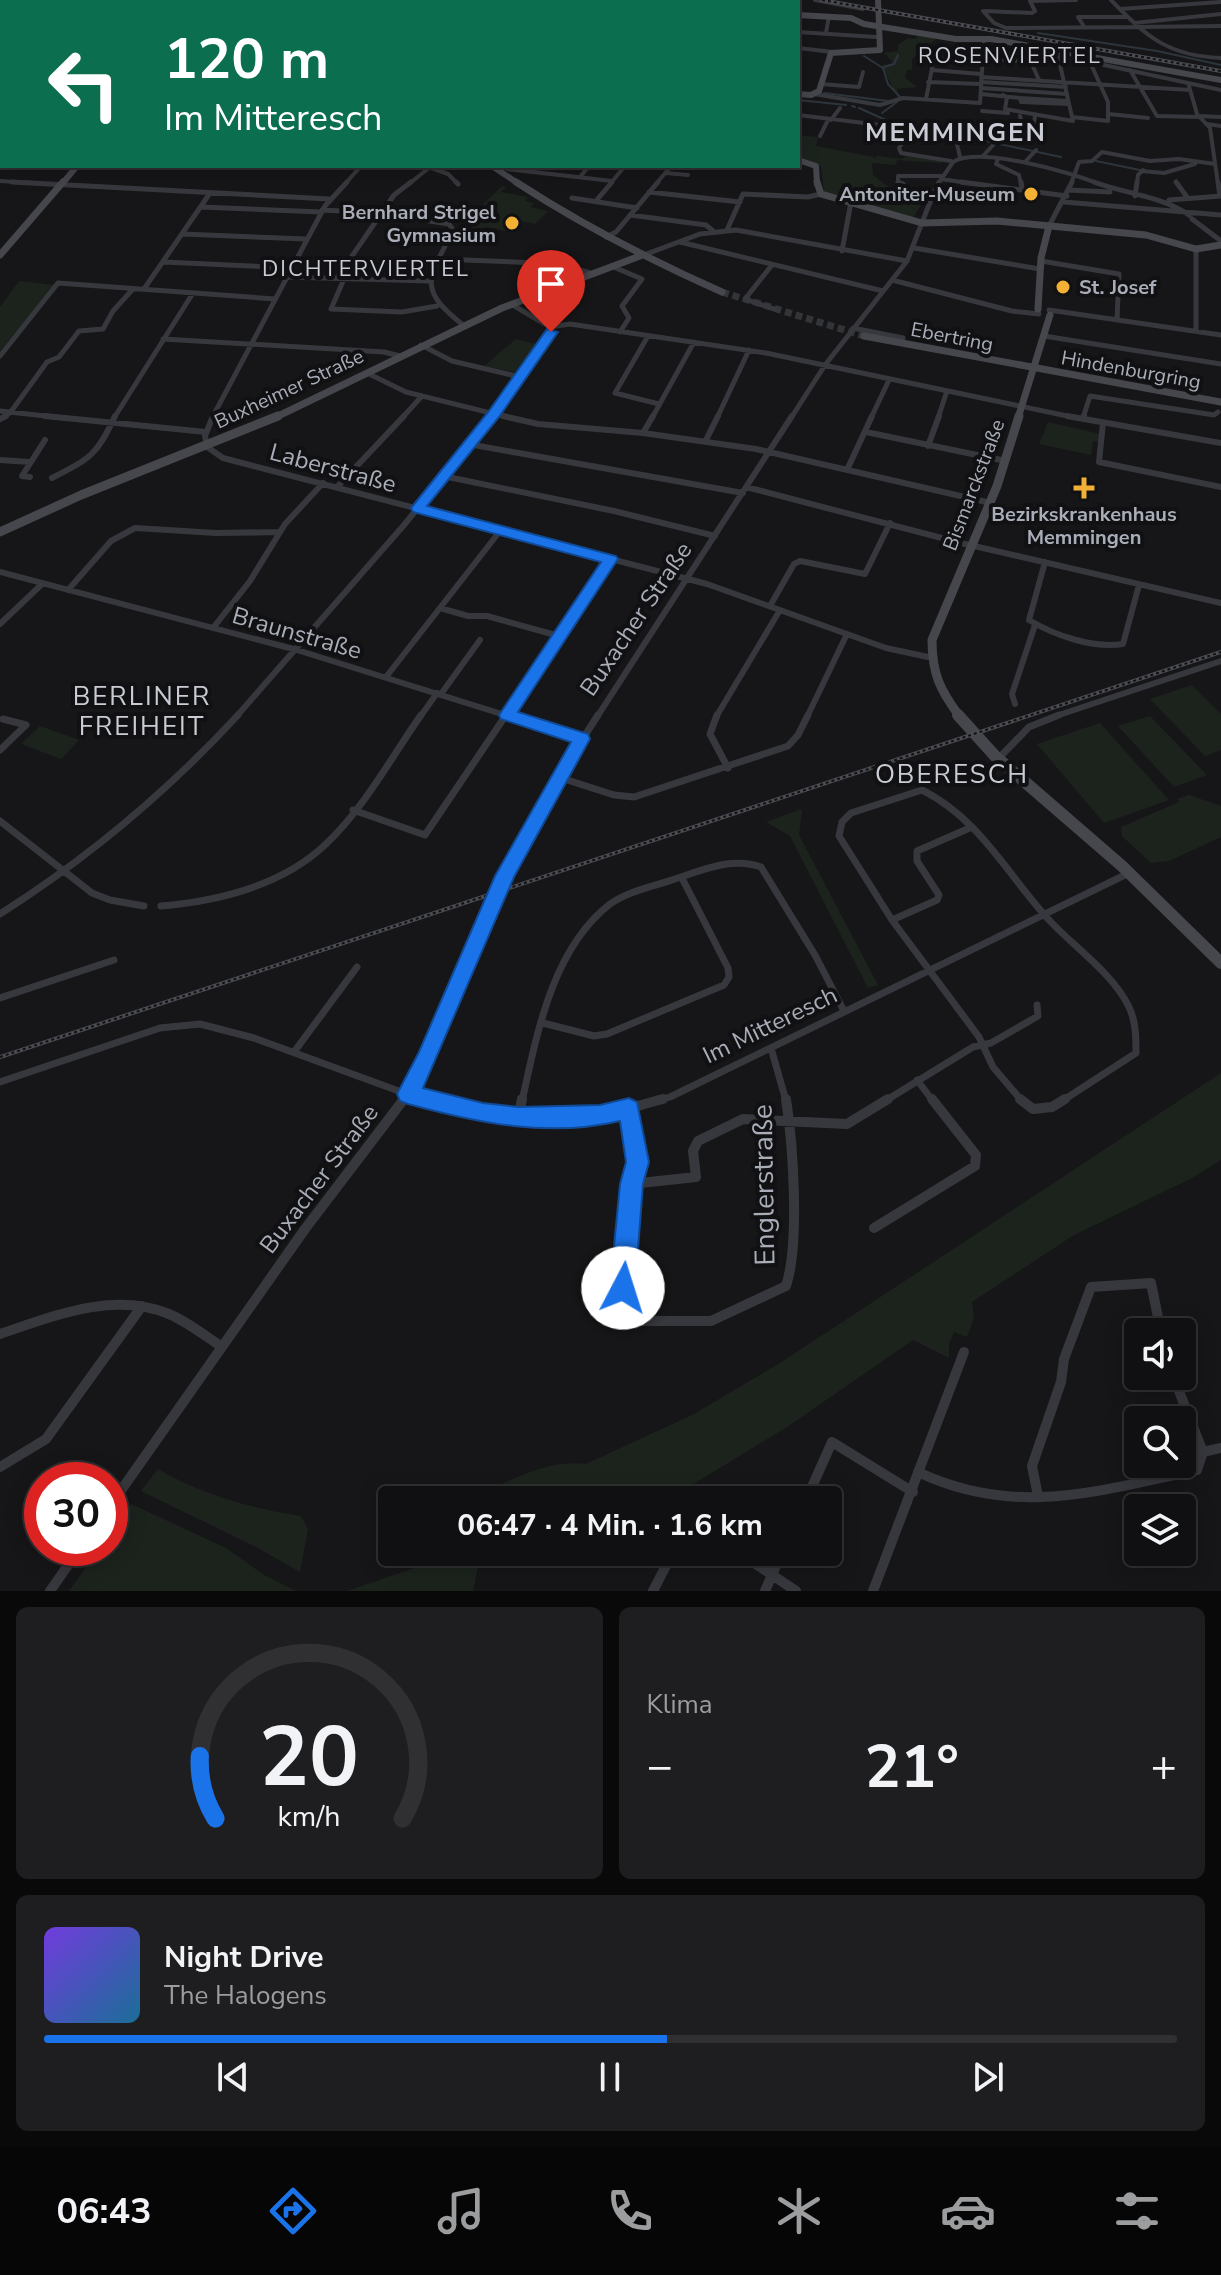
<!DOCTYPE html>
<html lang="de">
<head>
<meta charset="utf-8">
<style>
	body { margin:0; font-family:"Nunito Sans",sans-serif; background:#1e1e20; color:#f1f3f6; height:100vh; display:flex; flex-direction:column; font-size:30px; white-space:nowrap }
	* { box-sizing:border-box; margin:0 }
	p { font-size:26px; color:#9c9d9f }
	.icon { flex:none; width:44px; height:44px; fill:none; stroke:currentColor; stroke-width:2; stroke-linecap:round; stroke-linejoin:round }
	.map { position:relative; height:1591px; overflow:hidden }
	.details { display:flex; flex-direction:column; gap:16px; padding:16px; background:#09090a; flex:1 }
	.details>* { flex:none }
	.banner { position:absolute; left:0px; top:0px; width:800px; height:168px; box-shadow:0 4px 20px #0003,0 0 0 2px #303032; background:#0b6e4f; color:#fff; overflow:hidden }
	.fabs { position:absolute; left:1124px; top:1318px; display:grid; gap:16px }
	.fabs a { display:grid; place-items:center; width:72px; height:72px; border-radius:8px; background:#101012; box-shadow:0 4px 20px #0003,0 0 0 2px #303032; font-size:40px }
	.speed { position:absolute; left:24px; top:1462px; display:flex; gap:16px; font-size:40px; font-weight:700; text-align:center }
	.speed>* { display:grid; place-content:center; width:104px; height:104px; border-radius:50%; background:#101012; box-shadow:0 4px 20px #0003,0 0 0 2px #303032; line-height:1 }
	.speed .limit { border:12px solid #d22; background:#fff; color:#111 }
	.pin { position:absolute; display:grid; place-items:center; width:68px; height:68px; color:#fff; margin:-82px -34px; border-radius:50% 50% 50% 0; rotate:-45deg; box-shadow:0 0 8px #0007 }
	.pin .icon { rotate:45deg }
	.me { position:absolute; width:88px; margin:-44px; rotate:5deg; stroke-linejoin:round; filter:drop-shadow(0 0 6px #0008) }
	.turn { display:flex; align-items:center; gap:28px; height:168px; padding:0 32px; font-size:36px }
	.turn .icon { width:104px; height:104px; stroke-width:2.5 }
	.turn b { display:block; font-size:56px; line-height:68px }
	.big { font-size:60px; font-weight:700; line-height:1.1 }
	.details .tile { flex:1; display:flex; flex-direction:column; justify-content:center; gap:12px; min-width:0; padding:0 28px; border-radius:12px; background:#1e1e20 }
	.details .dial { align-items:center; gap:0 }
	.dial svg { height:208px; overflow:visible; fill:none; stroke:#303032; stroke-width:7; stroke-linecap:round; text-anchor:middle }
	.dial text { fill:#f1f3f6; stroke:none }
	.song { display:flex; align-items:center; gap:24px }
	.cover { width:96px; height:96px; border-radius:12px; background:linear-gradient(135deg,hsl(260 70% 55%),hsl(200 70% 35%)) }
	.played { height:8px; border-radius:4px; background:linear-gradient(90deg,#1a73e8 55%,#303032 55%) }
	.keys { display:flex; justify-content:space-around; direction:ltr }
	.heat { display:flex; justify-content:space-between; align-items:center; font-size:44px; direction:ltr }
	.details .tiles { flex:1; display:grid; gap:16px; grid-template-columns:1fr 1fr }
	.tile:last-child { grid-column:span 2 }
	.trip { position:absolute; left:378px; top:1486px; width:464px; height:80px; border-radius:8px; background:#101012; box-shadow:0 4px 20px #0003,0 0 0 2px #303032; font-weight:700; line-height:80px; text-align:center }
	.tabs { display:flex; height:128px; justify-content:space-around; align-items:center; background:#060607; color:#9c9d9f }
	.tabs .icon { width:56px; height:56px }
	.tabs .selected { color:#1a73e8 }
	.tabs b { font-size:36px; color:#f1f3f6 }
	.map>svg:first-child { display:block }
</style>
</head>
<body>
<div class="map">
<svg width="1221" height="1591" viewBox="0 0 1221 1591">
	<rect width="100%" height="100%" fill="#161618"/>
	<path fill="#1c231d" d="M920 34 936 39 912 59V70H907L905 78 917 87 897 89 899 96 896 95 882 65 891 64 892 61 884 53 898 51V45L908 38 915 39Z
		M798 135 818 137 816 146 874 157V159L877 156 902 159 907 156 942 160V163L897 160 896 165 872 163 873 175 890 188 927 195 913 218 824 192 821 166 798 158Z
		M502 186 506 187 501 192 528 197 525 201 534 203 531 207 548 211 535 224 517 220 506 231 485 227 475 237 464 235 473 226 464 223Z
		M19 281 55 285 0 351V307Z
		M516 339 536 344 515 372 484 366Z
		M1048 422 1101 434 1100 442 1093 441 1091 455 1039 444Z
		M1192 685 1221 714V750L1205 756 1150 699Z
		M1150 716 1207 775 1174 787 1118 726Z
		M1100 723 1169 800 1104 823 1037 744Z
		M40 726 79 740 61 759 21 744Z
		M1189 795 1221 806V837L1169 861 1151 863 1122 836 1121 827 1179 802 1177 799Z
		M802 809 799 835 878 985 868 988 790 836 766 822Z
		M1221 1073V1160L1192 1178 1074 1235 972 1302 974 1318 967 1337 954 1332 949 1344V1358L913 1340 790 1425 692 1485 643 1500H468C506 1483 544 1459 586 1464L694 1414 780 1363Z
		M158 1469C202 1495 251 1508 301 1516L308 1529 300 1572 256 1547 141 1491Z
		M131 1504 226 1548 264 1575 296 1591H69L100 1548H110V1533Z
		M405 1552H481L473 1591H347L426 1564 402 1556Z"/>
	<g fill="none" stroke-linecap="round" stroke-linejoin="round">
		<path stroke="#2c353c" stroke-width="2" d="M1038 33 1157 51 1221 65
			M864 56 883 68 888 84 900 97
			M884 67 894 64 898 55
			M824 93 888 101
			M798 100 846 105
			M852 106 855 107
			M859 108 888 121
			M882 113 897 102
			M907 126 915 128
			M961 136 1061 157
			M1096 161 1140 170"/>
		<path fill="#2c353c" fill-rule="evenodd" d="M361 0H369L371 2H363Z"/>
		<path stroke="#333438" stroke-width="7" stroke-dasharray="7 4" stroke-linecap="butt" d="M722 292 864 336"/>
		<path stroke="#37383d" stroke-width="4" d="M302 0 315 2
			M352 0 356 2
			M815 0 863 9
			M1111 0C1147 37 1168 56 1221 58
			M456 1 463 2
			M67 2 70 0
			M108 2 111 0
			M135 2 138 0
			M1120 9 1221 2
			M983 11 994 23 1006 28 1141 27
			M985 11 1032 13 1035 11 1030 1 1076 0
			M1134 23 1221 14
			M1140 27 1221 26
			M1085 28 1078 17H1127
			M798 32 876 37
			M826 33 829 16
			M1036 47 1035 61 1031 62 1039 80
			M798 48 833 52
			M982 58 1031 62
			M1035 61 1060 62
			M932 70 981 74
			M1130 70 1157 116 1200 117
			M981 77 1190 90
			M928 82 981 84
			M981 82 1066 87
			M821 84 859 87 863 72
			M1189 86 1197 114 1210 128 1218 184
			M981 88 1067 94
			M814 94 880 105 903 98 980 103 984 39
			M981 94 1020 98
			M1003 95 1007 97 1005 109 1073 121 1058 56 1060 51
			M926 99 934 58 982 63
			M1068 101 1020 98 1021 102 1069 104
			M982 111 1008 113
			M1109 114 1148 118
			M798 115 897 127 956 140 960 157
			M1020 116 1024 130
			M1199 116 1221 117
			M1072 117 1108 121V102L1090 62 1221 90
			M831 120 840 108
			M1207 124 1221 126
			M1034 129 1035 114
			M911 130 899 148 901 153 951 161
			M820 136 828 120
			M982 157 995 143
			M998 159 996 164 1019 175 1021 184
			M1025 162 1036 150
			M426 166 448 174 458 184
			M507 169 612 181
			M1142 171 1164 173 1195 164
			M666 173 688 175
			M580 177 589 166
			M941 179 975 184
			M0 181 48 184
			M345 184 361 166
			M409 184 430 167
			M610 184 625 166
			M656 184 671 166
			M902 184 898 182V176H942
			M938 184 953 162C979 146 1070 172 1099 184
			M1071 184 1079 162 1092 161 1102 152 1150 161 1179 159 1215 164
			M1137 184 1138 175 1143 170"/>
		<path stroke="#37383d" stroke-width="5" d="M12 182 329 199
			M456 182 458 184
			M898 182 903 184
			M961 182 1067 196
			M1021 182 1022 188
			M1094 182C1126 194 1161 196 1189 215
			M1176 182 1187 197
			M1218 182 1220 196
			M1069 190 1110 192
			M649 192 740 202
			M934 193 939 182
			M1135 196 1137 182
			M572 198 637 208
			M1169 200 1221 196
			M596 201 612 182
			M1064 202 1221 215
			M201 207 321 212
			M322 210 379 213 449 224 453 230C430 278 415 287 463 325
			M630 215 706 225 713 231
			M1192 219 1221 241
			M1049 226 1072 182
			M727 230 743 194 808 197 821 194
			M182 234 306 239
			M606 237 616 232 658 182
			M680 242 883 291
			M914 248 1040 269
			M1196 249V331
			M842 251 851 202
			M641 256 700 234 736 230 907 261
			M440 259 562 264 590 273
			M1041 261 1119 274 1117 320
			M164 262 291 268
			M772 265 745 299 777 310
			M611 266 642 279 622 306 629 318 620 332
			M287 277 429 281
			M337 278 394 195 411 182
			M344 279 331 309 402 312 437 306
			M892 280 1012 311 1039 314
			M144 289 210 193
			M511 304 550 327
			M1049 310 1221 335
			M550 327 570 324 766 353 1077 418
			M853 328 903 338
			M648 336 615 393 659 404
			M1044 336 1221 364
			M163 339 384 352 400 356
			M421 345 452 361 520 377
			M0 356 58 283 275 299
			M367 373 406 392 511 418
			M0 411 64 418
			M2 418 10 413 47 362 59 357 79 331 103 329 113 311 133 289
			M114 418 193 293
			M212 418 325 206 347 182
			M402 418 422 396
			M491 418 550 335V327
			M652 418 694 342
			M717 418 749 350
			M791 418 825 365 907 261 932 197
			M871 418 889 380
			M938 418 947 391
			M1083 418 1090 396 1214 415 1218 412"/>
		<path stroke="#37383d" stroke-width="6" d="M45 416 206 432
			M213 416 205 436 207 447 223 458 707 584 886 648 928 657
			M503 416 538 424 643 433 756 449 991 503
			M1067 416 1221 443
			M0 419 6 416
			M1083 419 1084 416
			M1103 423 1099 462 1221 487
			M866 432 1006 461
			M643 433 653 416
			M706 440 718 416
			M468 444 743 493
			M928 446 939 416
			M0 460 30 462
			M847 470 872 416
			M443 476 614 511 715 536
			M30 477 22 476 45 440
			M52 478C91 458 97 455 115 416
			M337 487 404 416
			M746 487 961 543 1221 603
			M1045 562 1029 620C1054 635 1093 649 1123 644L1139 585
			M0 572 297 650 511 717
			M68 590 111 541 135 528 216 533 280 532
			M770 606 794 564 800 561 865 574 890 523
			M440 608 468 616H487L559 636
			M0 624 42 584
			M213 628 250 581 285 524 323 483
			M386 677 500 531
			M441 694 480 640
			M1015 704 1012 694 1035 625
			M236 717 404 525 493 416
			M420 717 437 693
			M504 717 611 559
			M597 717 792 416
			M716 717 780 610
			M807 717 847 634
			M1053 717 1221 661"/>
		<path stroke="#37383d" stroke-width="7" d="M505 715 581 739
			M717 715 710 734 728 768
			M0 750 26 725 3 719
			M998 759 1029 727 1059 715
			M558 777 614 795 634 797 788 746 798 735 808 715
			M353 810 425 835 506 715
			M0 821 92 893 110 900 144 906
			M161 906C218 901 283 885 326 844 364 808 391 758 421 715
			M0 914C88 858 167 792 238 715
			M892 920 937 900 939 895 917 861V851L972 827
			M0 998 114 960
			M543 1023 594 1036 607 1034 724 985 729 977 728 968 682 878
			M771 1048 786 1101
			M294 1052 357 967
			M917 1080 933 1101
			M0 1082 160 1028 200 1024 254 1038 426 1101
			M403 1101 428 1057 505 876 558 777 598 715
			M522 1101C537 1034 552 949 610 904 630 890 656 886 678 878 705 869 733 857 761 867L815 955 844 1011
			M656 1101 670 1097 1129 873
			M885 1101 973 1047 991 1043 1038 1016 1037 1005
			M1022 1101 993 1067 979 1037 892 920 839 836 842 822 851 813 922 790C980 819 1007 874 1049 920 1074 947 1111 972 1128 1005 1136 1020 1136 1037 1136 1053L1062 1101"/>
		<path stroke="#37383d" stroke-width="10" d="M421 1099C476 1119 540 1122 598 1115 619 1113 642 1104 663 1099
			M1020 1099 1033 1109 1052 1107 1065 1099
			M629 1109C632 1125 640 1148 637 1164 630 1205 608 1289 640 1321H711L786 1286C800 1243 793 1145 786 1099
			M518 1118 522 1099
			M631 1184 696 1177 693 1151 698 1141 743 1119 847 1124 888 1099
			M874 1228 975 1166 976 1155 932 1099
			M0 1334C54 1316 113 1291 169 1314 188 1322 205 1336 222 1347
			M1173 1376 1203 1452
			M0 1467 46 1439 142 1306
			M918 1472C1015 1518 1098 1491 1197 1470L1203 1452 1221 1448
			M1038 1496 1032 1466 1061 1382 1064 1359 1091 1287 1151 1283 1161 1332
			M806 1500 832 1442 913 1492
			M110 1506 305 1229 404 1099
			M738 1552 796 1591
			M50 1591 80 1548
			M653 1591 673 1552
			M765 1591 782 1552
			M873 1591 964 1352"/>
		<path stroke="#45474d" stroke-width="6" d="M249 0 259 2
			M610 0 620 2
			M798 15 851 18 864 24 956 39H991L1221 80
			M798 94 811 95 819 91 831 53 880 50 878 0
			M798 160 816 166 817 184
			M492 166 519 184
			M62 184 77 166"/>
		<path stroke="#45474d" stroke-width="7" d="M516 182C582 225 650 260 722 292
			M817 182 821 194 922 223 997 221 1146 235 1196 249 1221 245
			M0 255 63 182
			M1038 309 1041 258 1049 226
			M864 336 1221 402
			M274 418 502 308 640 256
			M1018 418 1050 315"/>
		<path stroke="#45474d" stroke-width="9" d="M0 532 81 495 278 416
			M960 717C940 690 932 674 932 640L997 486 1019 416"/>
		<path stroke="#45474d" stroke-width="12" d="M958 715 995 756 1122 866 1221 963"/>
		<path fill="#63666e" fill-rule="evenodd" d="M218 0 216 2H208L210 0Z
			M0 98H2L0 103Z"/>
		<defs>
			<path id="rail" d="M822 0 1221 71
				M0 1057 1221 652"/>
		</defs>
		<use href="#rail" stroke="#4a4c52" stroke-width="4"/>
		<use href="#rail" stroke="#111113" stroke-width="2" stroke-dasharray="3" stroke-linecap="butt"/>
	</g>
	<path fill="#1a73e8" stroke="#114b97" stroke-width="2" d="M547 329 558 332 499 417 427 506 616 556 618 559 518 712 588 734 590 739 514 877 423 1088 483 1103 518 1107 600 1105 629 1098 637 1102 649 1162 643 1184 635 1288 631 1297 623 1300 614 1297 610 1288 620 1184 626 1162 620 1121C548 1138 478 1123 408 1104L400 1101 397 1094 419 1052 495 876 571 742 501 719 499 715 601 562 413 512 411 508 489 411Z"/>
	<g fill="#f2b134" stroke="#111113" stroke-width="3">
		<circle cx="1031" cy="194" r="8"/>
		<circle cx="512" cy="223" r="8"/>
		<circle cx="1063" cy="287" r="8"/>
		<path d="M1080 476h8v8h8v8h-8v8h-8v-8h-8v-8h8z"/>
	</g>
	<g text-anchor="middle" dominant-baseline="central" stroke-width="8" stroke-linejoin="round" paint-order="stroke">
		<g font-size="20" font-weight="bold" fill="#a8adb8" stroke="#111113" text-anchor="end">
			<text x="1015" y="194">Antoniter-Museum</text>
			<text x="496" y="212">Bernhard Strigel<tspan x="496" dy="23">Gymnasium</tspan></text>
			<text x="1079" y="287" text-anchor="start">St. Josef</text>
			<text x="1084" y="514" text-anchor="middle">Bezirkskrankenhaus<tspan x="1084" dy="23">Memmingen</tspan></text>
		</g>
		<g font-size="20" fill="#a8adb8" stroke="#111113">
			<text transform="translate(952 337) rotate(11)">Ebertring</text>
			<text transform="translate(1131 370) rotate(10)">Hindenburgring</text>
			<text transform="translate(289 389) rotate(-25)">Buxheimer Straße</text>
			<text transform="translate(974 485) rotate(-69)">Bismarckstraße</text>
		</g>
		<g font-size="22" letter-spacing="2" fill="#c9ccd4" stroke="#111113">
			<text x="1010" y="56">ROSENVIERTEL</text>
			<text x="366" y="269">DICHTERVIERTEL</text>
		</g>
		<g font-size="24" fill="#a8adb8" stroke="#111113">
			<text transform="translate(333 468) rotate(15)">Laberstraße</text>
			<text transform="translate(636 619) rotate(-56)">Buxacher Straße</text>
			<text transform="translate(297 633) rotate(16)">Braunstraße</text>
			<text transform="translate(770 1025) rotate(-26)">Im Mitteresch</text>
			<text transform="translate(319 1179) rotate(-53)">Buxacher Straße</text>
		</g>
		<g font-size="26" font-weight="bold" letter-spacing="2" fill="#c9ccd4" stroke="#111113">
			<text x="956" y="132">MEMMINGEN</text>
		</g>
		<g font-size="26" letter-spacing="2" fill="#c9ccd4" stroke="#111113">
			<text x="142" y="696">BERLINER<tspan x="142" dy="30">FREIHEIT</tspan></text>
			<text x="952" y="774">OBERESCH</text>
		</g>
		<g font-size="28" fill="#a8adb8" stroke="#111113">
			<text transform="translate(764 1185) rotate(-91)">Englerstraße</text>
		</g>
	</g>
</svg>
<div class="fabs">
<a><svg class="icon" aria-label="sound" viewBox="0 0 24 24"><path d="M4 9h4l5-4v14l-5-4H4zM17 9q2 3 0 6"/></svg></a>
<a><svg class="icon" aria-label="search" viewBox="0 0 24 24"><circle cx="10" cy="10" r="6"/><path d="M15 15l6 6"/></svg></a>
<a><svg class="icon" aria-label="layers" viewBox="0 0 24 24"><path d="M12 4l9 5-9 5-9-5zM3 14l9 5 9-5"/></svg></a>
</div>
<div class="speed"><div class="limit">30</div></div>
<div class="pin" style="left:551px;top:332px;background:#d93025"><svg class="icon" aria-label="arrive" viewBox="0 0 24 24"><path d="M6 21V4h12l-3 4 3 4H6"/></svg></div>
<svg class="me" style="left:623px;top:1288px" viewBox="-20 -20 40 40"><circle r="19" fill="#fff"/><path d="M0-13L10 11 0 6-10 11z" fill="#1a73e8"/></svg>
<div class="trip">06:47 · 4 Min. · 1.6 km</div>
<div class="banner">
<div class="turn"><svg class="icon" aria-label="left" viewBox="0 0 24 24"><path d="M17 20v-9H6M10 6l-5 5 5 5"/></svg><div><b>120 m</b>Im Mitteresch</div></div>
</div>
</div>
<section class="details">
<div class="tiles">
<div class="tile dial"><svg viewBox="0 0 100 80">
<path d="M14 69A42 42 0 1 1 86 69"/>
<path d="M14 69A42 42 0 0 1 8 45" stroke="#1a73e8"/>
<text x="50" y="56" font-size="32" font-weight="700">20</text>
<text x="50" y="72" font-size="11">km/h</text>
</svg></div>
<div class="tile"><p>Klima</p>
<div class="heat"><a>−</a><b class="big">21°</b><a>+</a></div>
</div>
<div class="tile">
<div class="song"><i class="cover"></i><div><b>Night Drive</b><p>The Halogens</p></div></div>
<div class="played"></div>
<div class="keys"><svg class="icon" aria-label="previous" viewBox="0 0 24 24"><path d="M18 5L8 12l10 7zM5 5v14"/></svg><svg class="icon" aria-label="pause" viewBox="0 0 24 24"><path d="M8 5v14M16 5v14"/></svg><svg class="icon" aria-label="next" viewBox="0 0 24 24"><path d="M6 5l10 7-10 7zM19 5v14"/></svg></div>
</div>
</div>
</section>
<nav class="tabs">
<b>06:43</b>
<svg class="icon selected" aria-label="directions" viewBox="0 0 24 24"><path d="M12 3l9 9-9 9-9-9zM9 14v-3h6M13 9l2 2-2 2"/></svg>
<svg class="icon" aria-label="music" viewBox="0 0 24 24"><path d="M9 18V5l10-2v13"/><circle cx="6" cy="18" r="3"/><circle cx="16" cy="16" r="3"/></svg>
<svg class="icon" aria-label="phone" viewBox="0 0 24 24"><path d="M5 4h4l2 5-3 2q2 4 5 5l2-3 5 2v4C11 20 4 13 5 4z"/></svg>
<svg class="icon" aria-label="climate" viewBox="0 0 24 24"><path d="M12 3v18M4 7l16 10M4 17L20 7"/></svg>
<svg class="icon" aria-label="car" viewBox="0 0 24 24"><path d="M5 17H2v-5l4-1 3-4h7l3 4 3 1v5h-3M9 17h6M6 11h13"/><circle cx="7" cy="17" r="2"/><circle cx="17" cy="17" r="2"/></svg>
<svg class="icon" aria-label="filters" viewBox="0 0 24 24"><path d="M4 7h16M4 17h16"/><circle cx="9" cy="7" r="2"/><circle cx="15" cy="17" r="2"/></svg>
</nav>
</body>
</html>
